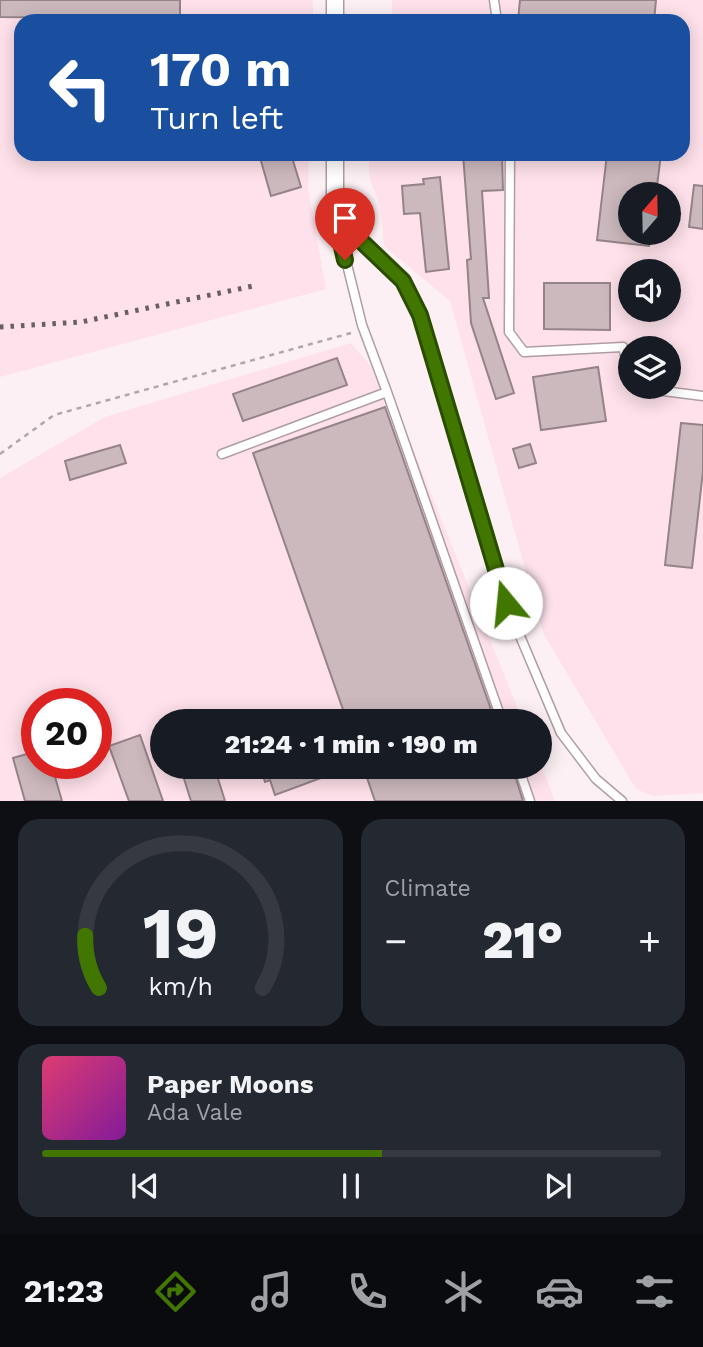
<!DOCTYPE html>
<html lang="en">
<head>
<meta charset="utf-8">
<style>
	body { margin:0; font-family:"Work Sans",sans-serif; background:#242831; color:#f1f3f6; height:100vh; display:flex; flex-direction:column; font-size:26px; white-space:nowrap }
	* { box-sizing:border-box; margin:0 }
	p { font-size:23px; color:#9ea1a6 }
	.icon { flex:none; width:38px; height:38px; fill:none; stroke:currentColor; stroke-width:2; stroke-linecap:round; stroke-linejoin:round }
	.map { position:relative; height:801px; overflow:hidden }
	.details { display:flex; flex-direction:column; gap:18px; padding:18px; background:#0d0f14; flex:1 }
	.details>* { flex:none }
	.guide { position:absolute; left:14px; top:14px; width:676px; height:147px; border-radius:21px; box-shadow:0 4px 18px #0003; background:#1a4fa0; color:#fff; overflow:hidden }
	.needle { width:46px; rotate:20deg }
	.buttons { position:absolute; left:618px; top:182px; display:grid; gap:14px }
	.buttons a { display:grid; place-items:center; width:63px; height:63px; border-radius:50%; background:#171b24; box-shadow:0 4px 18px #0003; font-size:35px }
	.speed { position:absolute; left:21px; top:688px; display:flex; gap:14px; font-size:35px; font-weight:700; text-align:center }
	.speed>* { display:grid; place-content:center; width:91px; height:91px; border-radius:50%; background:#171b24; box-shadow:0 4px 18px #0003; line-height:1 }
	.speed .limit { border:10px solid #d22; background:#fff; color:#111 }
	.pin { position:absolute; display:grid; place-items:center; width:60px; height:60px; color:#fff; margin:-72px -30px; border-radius:50% 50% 50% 0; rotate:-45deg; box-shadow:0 0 7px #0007 }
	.pin .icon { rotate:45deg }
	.me { position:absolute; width:77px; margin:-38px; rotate:343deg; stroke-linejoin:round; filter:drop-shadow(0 0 5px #0008) }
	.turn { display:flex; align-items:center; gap:24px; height:147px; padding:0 21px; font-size:32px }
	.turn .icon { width:91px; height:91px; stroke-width:2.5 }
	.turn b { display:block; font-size:49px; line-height:60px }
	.big { font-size:52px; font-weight:800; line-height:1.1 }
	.details .widget { flex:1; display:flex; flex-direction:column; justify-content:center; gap:10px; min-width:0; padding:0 24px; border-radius:21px; background:#242831 }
	.details .dial { align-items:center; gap:0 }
	.dial svg { height:182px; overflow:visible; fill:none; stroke:#363941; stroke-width:7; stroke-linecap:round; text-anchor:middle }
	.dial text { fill:#f1f3f6; stroke:none }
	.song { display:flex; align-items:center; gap:21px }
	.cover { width:84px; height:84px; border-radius:10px; background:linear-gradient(135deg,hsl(340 70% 55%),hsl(290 70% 35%)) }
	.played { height:7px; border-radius:4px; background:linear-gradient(90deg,#417601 55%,#363941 55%) }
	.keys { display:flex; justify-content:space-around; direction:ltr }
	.heat { display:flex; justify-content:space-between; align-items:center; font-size:38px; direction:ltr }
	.details .tiles { flex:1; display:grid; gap:18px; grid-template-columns:1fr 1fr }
	.widget:last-child { grid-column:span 2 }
	.trip { position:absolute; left:150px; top:709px; width:402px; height:70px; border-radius:35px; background:#171b24; box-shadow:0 4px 18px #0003; font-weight:800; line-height:70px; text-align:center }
	.tab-bar { display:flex; height:112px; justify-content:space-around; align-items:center; background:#090b0e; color:#9ea1a6 }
	.tab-bar .icon { width:49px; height:49px }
	.tab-bar .on { color:#417601 }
	.tab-bar b { font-size:32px; color:#f1f3f6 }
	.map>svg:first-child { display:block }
</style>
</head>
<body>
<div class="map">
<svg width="703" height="801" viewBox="0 0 703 801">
	<rect width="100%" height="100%" fill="#fdf0f4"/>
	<path fill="#fee1ea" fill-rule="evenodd" d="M0 0H313V21H21V154H309L308 189 326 289 0 377Z
		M392 0H703V793L653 796 636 789 543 633 450 301 384 246 380 206 369 177V154H682V21H392ZM630 194H668V233H630ZM630 271H668V310H630ZM630 348H668V387H630Z
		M351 343 387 385 523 721H163V766L541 765 555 801H0V478L105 417ZM37 704H96V763H37Z"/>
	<path fill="#ccb9be" stroke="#968389" stroke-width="2" d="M0 0H180V19L0 17Z
		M520 0H656L654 21H518Z
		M259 154H291L301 187 271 196Z
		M463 154H502L503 190 482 191 489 298H483L514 393 496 399 471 323 467 260 471 259Z
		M607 154H661L656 194H630V233H651L649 246 597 240Z
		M440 177 449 269 426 272 420 213 404 214 402 186 424 184 423 179Z
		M694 185 703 186V229L689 227Z
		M544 283H610V330L544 329Z
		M337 358 347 385 243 421 233 394Z
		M598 367 606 421 541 430 533 377Z
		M385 407 495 721H347L253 453Z
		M681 423 703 425V471L692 568 665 565Z
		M530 444 536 463 519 468 513 449Z
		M120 445 126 463 70 480 65 461Z
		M140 735 163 801H129L109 746Z
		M37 751V763H51L62 801H25L13 758Z
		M180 766H214L225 801H191Z
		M260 766H347L348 768 275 795 270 780 265 782Z
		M363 766H512L523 801H375Z"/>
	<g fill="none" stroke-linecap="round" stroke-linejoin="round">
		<defs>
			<path id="lane" d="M494 0 497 21
				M510 154 509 332 524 352 623 347 630 376
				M335 216 403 281 420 315 506 603 561 733 596 779 622 801
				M632 387 703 396
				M387 392 502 721
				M222 454 387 392 362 325 335 216
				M518 766 530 801"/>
			<path id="street" d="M335 21V0
				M335 216V154"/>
		</defs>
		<use href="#lane" stroke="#b09da3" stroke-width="11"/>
		<use href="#street" stroke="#b09da3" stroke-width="19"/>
		<path stroke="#b1a6a9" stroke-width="2.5" stroke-dasharray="5 5" stroke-linecap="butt" d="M0 454 54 415 351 333"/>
		<use href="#lane" stroke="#fff" stroke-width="8"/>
		<use href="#street" stroke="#fff" stroke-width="16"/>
		<path stroke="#685f61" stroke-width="5" stroke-dasharray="3.5 7" stroke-linecap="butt" d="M0 327 81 322 253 286"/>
	</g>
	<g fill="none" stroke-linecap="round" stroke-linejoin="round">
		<defs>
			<path id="route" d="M345 260 335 216 403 281 420 315 506 603"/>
		</defs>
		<use href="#route" stroke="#2a4d01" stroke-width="18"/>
		<use href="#route" stroke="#417601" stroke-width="12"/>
	</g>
</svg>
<div class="buttons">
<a><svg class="needle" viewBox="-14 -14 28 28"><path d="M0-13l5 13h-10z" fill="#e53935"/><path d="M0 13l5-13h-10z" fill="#9ea1a6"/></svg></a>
<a><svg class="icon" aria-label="sound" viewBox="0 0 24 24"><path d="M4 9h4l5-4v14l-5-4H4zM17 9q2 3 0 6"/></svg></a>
<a><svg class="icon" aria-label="layers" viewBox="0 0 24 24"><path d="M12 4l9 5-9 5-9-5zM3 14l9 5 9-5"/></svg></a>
</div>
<div class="speed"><div class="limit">20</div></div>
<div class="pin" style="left:345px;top:260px;background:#d93025"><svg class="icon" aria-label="arrive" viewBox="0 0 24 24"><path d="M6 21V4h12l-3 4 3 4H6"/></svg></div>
<svg class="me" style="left:506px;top:603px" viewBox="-20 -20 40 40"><circle r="19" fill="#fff"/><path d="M0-13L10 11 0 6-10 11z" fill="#417601"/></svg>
<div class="trip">21:24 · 1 min · 190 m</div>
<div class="guide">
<div class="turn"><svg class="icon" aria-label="left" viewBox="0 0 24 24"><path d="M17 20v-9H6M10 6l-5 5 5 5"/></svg><div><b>170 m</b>Turn left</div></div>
</div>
</div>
<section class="details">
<div class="tiles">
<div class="widget dial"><svg viewBox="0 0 100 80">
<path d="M14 69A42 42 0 1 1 86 69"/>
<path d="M14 69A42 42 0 0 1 8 46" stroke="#417601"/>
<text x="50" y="56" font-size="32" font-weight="700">19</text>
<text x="50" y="72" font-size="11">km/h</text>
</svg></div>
<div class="widget"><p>Climate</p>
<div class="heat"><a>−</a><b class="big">21°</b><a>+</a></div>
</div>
<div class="widget">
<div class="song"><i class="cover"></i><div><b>Paper Moons</b><p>Ada Vale</p></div></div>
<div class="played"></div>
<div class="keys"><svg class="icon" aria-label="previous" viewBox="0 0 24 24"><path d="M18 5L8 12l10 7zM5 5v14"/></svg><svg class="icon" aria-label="pause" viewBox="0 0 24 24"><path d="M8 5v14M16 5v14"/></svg><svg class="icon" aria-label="next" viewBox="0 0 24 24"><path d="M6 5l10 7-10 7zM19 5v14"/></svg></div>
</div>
</div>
</section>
<nav class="tab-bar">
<b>21:23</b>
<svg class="icon on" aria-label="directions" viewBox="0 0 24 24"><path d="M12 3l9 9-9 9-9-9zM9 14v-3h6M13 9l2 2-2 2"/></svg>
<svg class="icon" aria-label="music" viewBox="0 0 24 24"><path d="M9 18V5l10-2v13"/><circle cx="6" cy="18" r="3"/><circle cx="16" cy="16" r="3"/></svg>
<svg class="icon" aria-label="phone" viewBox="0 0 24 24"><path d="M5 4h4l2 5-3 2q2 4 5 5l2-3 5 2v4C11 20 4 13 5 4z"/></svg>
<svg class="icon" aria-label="climate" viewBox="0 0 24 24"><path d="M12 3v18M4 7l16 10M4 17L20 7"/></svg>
<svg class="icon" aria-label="car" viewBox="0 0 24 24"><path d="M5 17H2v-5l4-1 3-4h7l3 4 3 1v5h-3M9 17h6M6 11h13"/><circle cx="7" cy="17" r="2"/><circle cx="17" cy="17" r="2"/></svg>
<svg class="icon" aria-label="filters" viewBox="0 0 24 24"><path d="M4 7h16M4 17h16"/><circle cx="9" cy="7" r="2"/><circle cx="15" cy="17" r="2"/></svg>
</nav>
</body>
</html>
